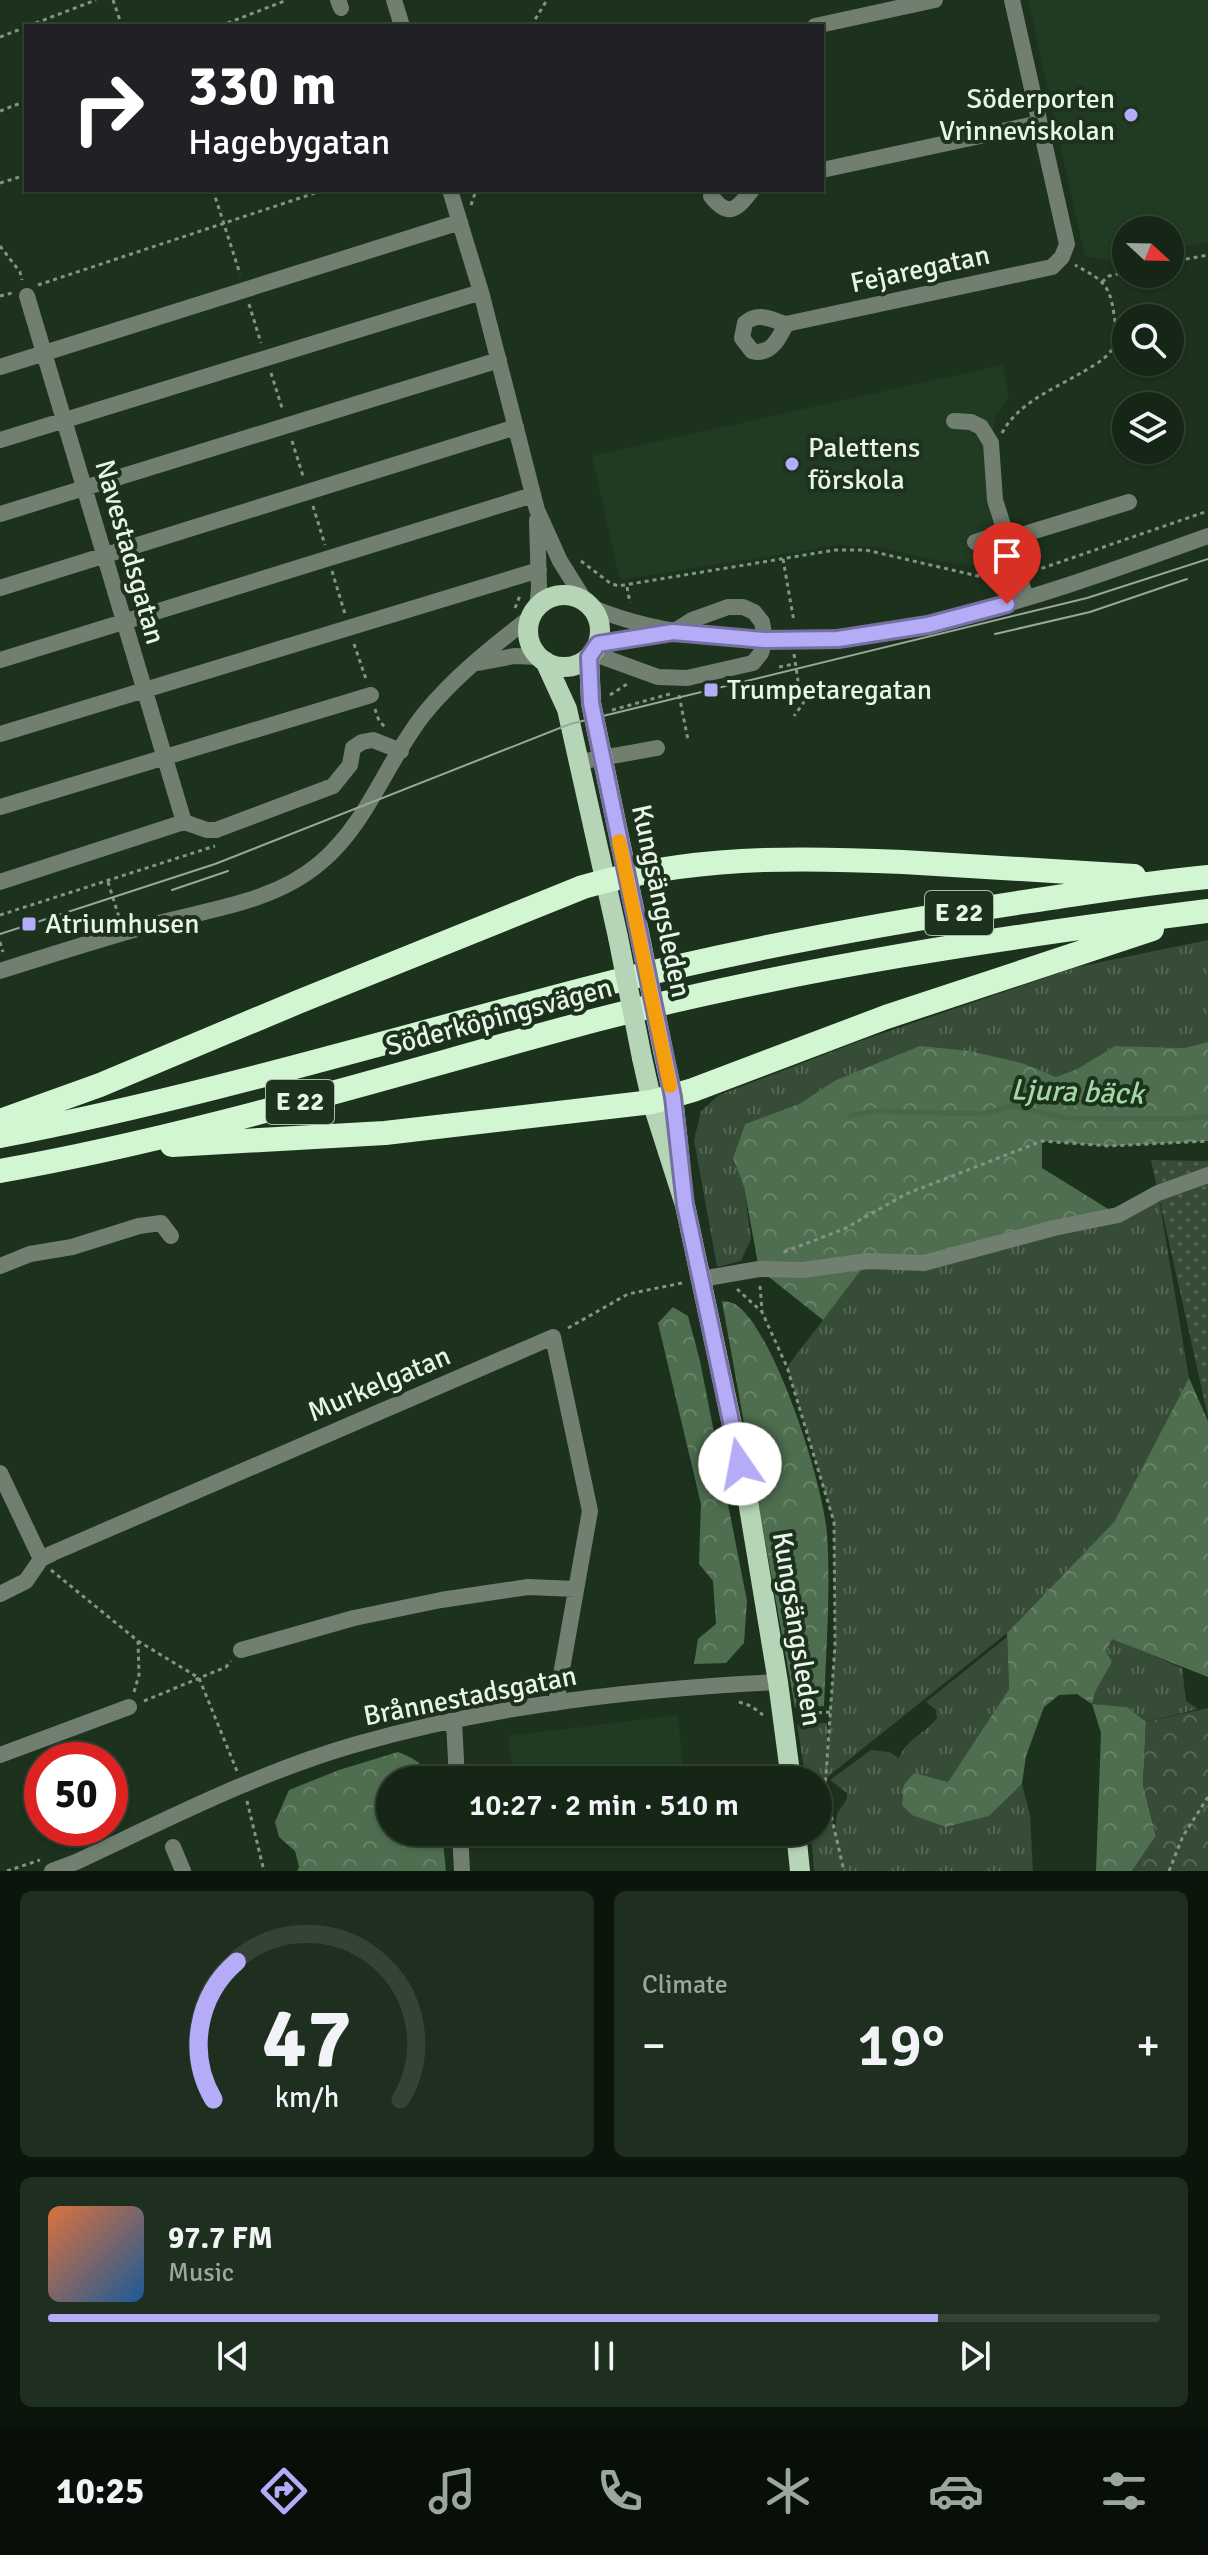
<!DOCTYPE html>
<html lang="en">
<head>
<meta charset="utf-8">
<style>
	body { margin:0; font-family:Signika,sans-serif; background:#1e2e1f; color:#f1f3f6; height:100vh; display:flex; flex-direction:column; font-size:30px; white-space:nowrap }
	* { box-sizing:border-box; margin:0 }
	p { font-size:26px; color:#9da5a1 }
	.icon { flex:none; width:44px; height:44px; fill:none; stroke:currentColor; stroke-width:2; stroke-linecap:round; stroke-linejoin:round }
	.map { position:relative; height:1871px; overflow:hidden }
	.side { display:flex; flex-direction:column; gap:20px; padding:20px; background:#0c150c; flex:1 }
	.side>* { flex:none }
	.banner { position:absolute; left:24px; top:24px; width:800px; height:168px; border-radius:0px; box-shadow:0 2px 6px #0004,0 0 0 2px #344335; background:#202124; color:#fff; overflow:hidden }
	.needle { width:52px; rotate:112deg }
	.tools { position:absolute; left:1112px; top:216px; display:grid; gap:16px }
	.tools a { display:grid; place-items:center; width:72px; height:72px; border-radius:50%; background:#152616; box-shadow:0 2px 6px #0004,0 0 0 2px #344335; font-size:40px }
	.speed { position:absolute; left:24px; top:1742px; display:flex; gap:16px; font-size:40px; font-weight:700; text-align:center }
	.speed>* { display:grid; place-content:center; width:104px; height:104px; border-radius:50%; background:#152616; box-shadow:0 2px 6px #0004,0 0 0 2px #344335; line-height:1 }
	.speed .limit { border:12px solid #d22; background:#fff; color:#111 }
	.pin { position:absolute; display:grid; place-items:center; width:68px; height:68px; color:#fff; margin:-82px -34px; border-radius:50% 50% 50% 0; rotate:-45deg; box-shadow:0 0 8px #0007 }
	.pin .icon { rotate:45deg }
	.me { position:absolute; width:88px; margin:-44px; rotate:348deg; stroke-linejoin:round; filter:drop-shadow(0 0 6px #0008) }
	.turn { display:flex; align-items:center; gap:28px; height:168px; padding:0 32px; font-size:36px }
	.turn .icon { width:104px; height:104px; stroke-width:2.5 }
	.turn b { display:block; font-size:56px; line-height:68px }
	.big { font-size:60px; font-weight:600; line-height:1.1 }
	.side .widget { flex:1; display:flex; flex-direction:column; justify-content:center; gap:12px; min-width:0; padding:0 28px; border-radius:12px; background:#1e2e1f }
	.side .dial { align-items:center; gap:0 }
	.dial svg { height:208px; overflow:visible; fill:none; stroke:#344335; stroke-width:7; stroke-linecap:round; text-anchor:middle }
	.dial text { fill:#f1f3f6; stroke:none }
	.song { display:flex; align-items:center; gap:24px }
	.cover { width:96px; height:96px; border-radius:12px; background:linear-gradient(135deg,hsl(20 70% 55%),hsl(210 70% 35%)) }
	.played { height:8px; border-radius:4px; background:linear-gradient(90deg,#b5acf8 80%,#344335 80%) }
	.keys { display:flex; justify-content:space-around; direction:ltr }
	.heat { display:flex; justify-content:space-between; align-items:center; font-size:44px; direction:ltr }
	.side .tiles { flex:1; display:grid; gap:20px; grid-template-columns:1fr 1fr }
	.widget:last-child { grid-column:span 2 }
	.trip { position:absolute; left:376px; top:1766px; width:456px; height:80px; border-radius:40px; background:#152616; box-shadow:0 2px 6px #0004,0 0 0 2px #344335; font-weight:600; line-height:80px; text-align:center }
	.menu { display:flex; height:128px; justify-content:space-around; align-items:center; background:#080f09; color:#9da5a1 }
	.menu .icon { width:56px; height:56px }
	.menu .current { color:#b5acf8 }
	.menu b { font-size:36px; color:#f1f3f6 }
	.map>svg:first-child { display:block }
</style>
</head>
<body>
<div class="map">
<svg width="1208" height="1871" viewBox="0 0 1208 1871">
	<defs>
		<pattern id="grass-tufts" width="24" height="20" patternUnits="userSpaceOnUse" patternTransform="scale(2)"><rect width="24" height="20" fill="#374c37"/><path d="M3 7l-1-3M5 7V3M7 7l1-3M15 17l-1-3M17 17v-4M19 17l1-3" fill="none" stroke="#546654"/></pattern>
		<pattern id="forest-crowns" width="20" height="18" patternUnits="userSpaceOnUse" patternTransform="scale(2)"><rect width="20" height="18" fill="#4e6e4f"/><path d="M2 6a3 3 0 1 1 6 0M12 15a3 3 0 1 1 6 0" fill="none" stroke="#688368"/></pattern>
		<pattern id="park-crowns" width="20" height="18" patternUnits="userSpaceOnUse" patternTransform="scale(2)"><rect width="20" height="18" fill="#374c37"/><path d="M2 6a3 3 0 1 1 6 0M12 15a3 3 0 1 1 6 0" fill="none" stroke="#546654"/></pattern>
		<pattern id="garden-dots" width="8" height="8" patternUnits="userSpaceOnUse" patternTransform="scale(2)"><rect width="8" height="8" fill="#374c37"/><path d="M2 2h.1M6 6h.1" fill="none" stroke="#546654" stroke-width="1.8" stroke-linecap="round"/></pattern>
	</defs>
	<rect width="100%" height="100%" fill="#1c321d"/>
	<path fill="#203b21" d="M1028 0H1208V242L1170 251V230H1126V261L1085 257Z
		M1003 365 1009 398 996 415 991 443V500L1000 557 994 569 939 561 878 547 838 545 620 580 592 456Z
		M678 1715 684 1780H513L508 1736Z"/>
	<path fill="url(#grass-tufts)" d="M1208 940V1042L1184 1048 1115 1046 1077 1069 1056 1077 1022 1063 836 1080 799 1104 745 1124 733 1158 744 1187 751 1239 741 1261 717 1267 694 1140 701 1111 719 1095 860 1041 1077 967Z
		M1158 1193 1189 1378 1114 1522 1007 1633 826 1778 825 1789 835 1832 837 1814 847 1799V1793L830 1780 871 1750 889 1752 899 1758C909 1736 924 1735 937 1718L936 1710 926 1702 1007 1637 1009 1689 948 1782 931 1821 946 1827 989 1816 1022 1784 1030 1815 1033 1871H814L811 1832H818V1780H806L797 1724 827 1723V1754L835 1645 834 1522 787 1367 868 1261 1054 1228Z
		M1112 1638 1182 1668 1186 1701 1198 1709 1146 1722 1127 1707 1092 1704 1095 1692 1112 1662 1106 1651Z"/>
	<path fill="url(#forest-crowns)" d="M1208 1042V1141L1109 1146 1042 1141V1168L1118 1215 924 1263 868 1261 823 1320 759 1269 744 1187 733 1158 745 1124 799 1104 836 1080 920 1046 969 1051 1022 1063 1056 1077 1077 1069 1115 1046 1184 1048Z
		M722 1301C729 1302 735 1303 739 1307 777 1339 823 1483 827 1534 831 1591 826 1649 824 1706L795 1707Z
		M673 1307 688 1316 700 1361 747 1601 744 1643 726 1663 694 1664 698 1639 716 1624 713 1581 699 1564 701 1504 658 1323Z
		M1189 1378 1208 1421V1677L1112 1639 1106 1651 1112 1662 1095 1692 1092 1704 1127 1707 1146 1722 1143 1785 1156 1836 1132 1871H1096L1101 1733 1092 1704 1077 1694 1059 1695 1044 1707 1026 1756 1022 1784 989 1816 946 1827 912 1815 902 1805 904 1785 914 1773 948 1782 1009 1689 1007 1633 1114 1522Z
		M398 1752C414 1758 424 1764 432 1780H390V1832H442L446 1871H297L299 1867 295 1851 279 1837 275 1822 289 1790 339 1770Z"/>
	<path fill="url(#park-crowns)" d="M1208 1708V1871H1132L1156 1836 1143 1785 1146 1722Z"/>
	<path fill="url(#garden-dots)" d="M1151 1160 1208 1161V1417L1158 1193Z"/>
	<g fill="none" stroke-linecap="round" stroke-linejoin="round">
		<path stroke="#476748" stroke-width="5" d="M850 1116 875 1111 983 1114 1012 1106 1066 1118 1179 1119 1208 1116"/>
		<path stroke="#839483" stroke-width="3" stroke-dasharray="4 4" stroke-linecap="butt" d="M113 0 122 26
			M28 26 96 0
			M220 26 287 0
			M531 26 547 0
			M0 37 26 27
			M0 111 26 101
			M0 183 26 175
			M213 190 240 274
			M471 205 476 190
			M0 246 20 272 22 280
			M1170 262 1208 255
			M1102 282 1109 276 1126 272
			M38 285 324 190
			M0 296 12 293
			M249 304 261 343
			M271 373 283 411
			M1002 433C1017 404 1053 389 1081 373 1091 367 1103 361 1111 351 1118 340 1116 327 1114 315 1110 282 1100 279 1075 265
			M292 441 303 476
			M313 506 325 545
			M783 559 794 622
			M581 561 610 583 618 586 835 550H866L978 576 1003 575
			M332 571 345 614
			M1034 571 1208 511
			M627 587 630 603
			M515 608 521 593
			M354 644 366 679
			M794 654 799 688 804 702 794 716
			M779 667 794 664
			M610 695 627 684
			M679 695 688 740
			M375 709 379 721 385 727
			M612 710 670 694
			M108 882 119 917
			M0 915 215 846
			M0 942 3 952
			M784 1252 844 1229 906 1194 1042 1141 1109 1146 1208 1141
			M760 1286 762 1311
			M737 1289 762 1312 787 1367 834 1522 835 1645 825 1789 844 1871
			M568 1328 628 1294 682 1283
			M51 1570 138 1641 199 1678 237 1771
			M134 1692 139 1675 138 1641
			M144 1701 226 1667 231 1661
			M739 1702 751 1706 763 1715
			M802 1714 830 1712
			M247 1801 264 1871
			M7 1871 40 1860
			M1169 1871 1183 1836 1208 1797"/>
		<path stroke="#717f71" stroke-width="16" d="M338 0 341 8
			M394 0 402 26
			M815 26 935 0
			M822 170 1040 123
			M450 190 481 292 537 510 560 561 585 601
			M711 190V196C729 219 737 209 752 190
			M27 296 184 822
			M786 324C771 320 759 311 745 323L742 338 752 351C770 356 779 339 786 324L1052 267 1062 257 1067 244 1012 0
			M0 367 460 222
			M954 421 971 422 981 427 991 443 995 500 1026 598
			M0 440 481 292
			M0 514 499 360
			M975 542 993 536 1008 539 1129 502
			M0 588 516 427
			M591 607C631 624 672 632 714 636 887 656 1048 593 1208 536
			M537 608 539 588 537 520
			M592 653 658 677 687 678 753 663 761 653 765 640 762 622 754 612 743 607H728L692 620 673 632 598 644
			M0 660 533 495
			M478 663 514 656 540 657
			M0 734 539 570
			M579 762 657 748
			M0 807 371 695
			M0 882 184 822 207 830H216L333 786 350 765 353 748 362 742 373 740 401 751
			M0 971C50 955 101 939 151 925 209 909 273 903 320 863 368 823 386 762 424 714 454 677 494 645 532 616
			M0 1266 30 1254 72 1247 139 1226 161 1223 171 1236
			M701 1279 759 1269 803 1270 868 1261 924 1263 1054 1228 1118 1215 1158 1193 1208 1175
			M0 1473 41 1559
			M0 1594 26 1581 41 1559 53 1553 553 1337 590 1511 556 1703
			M241 1650 354 1618 441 1600 528 1587 576 1589
			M454 1721 457 1780
			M0 1755 129 1707
			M460 1832 462 1871
			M173 1847 183 1871
			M52 1871 76 1862C168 1819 259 1772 357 1744 494 1705 637 1689 778 1682"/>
		<path stroke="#b6d4b6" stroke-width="20" d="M528 631a36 36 0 1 1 72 0a36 36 0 1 1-72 0Z
			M589 657 591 703 639 932
			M545 661 567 709 618 937
			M663 1051 673 1097 680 1162
			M642 1058 652 1102 685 1205 747 1495 778 1682 791 1780
			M796 1832 800 1871"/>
		<path stroke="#d2f6d1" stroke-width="24" d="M0 1121 100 1085 298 1002 583 887C690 856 792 857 903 862 980 866 1057 871 1134 876
			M0 1136C198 1098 390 1040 585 989 727 952 872 925 1017 903 1081 894 1144 883 1208 877
			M172 1145 385 1133 652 1102 693 1090 886 1017 1152 929
			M0 1171C202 1135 398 1073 596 1020 796 968 1003 937 1208 911"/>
		<path stroke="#98a898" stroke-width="2" d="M995 634 1090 612 1187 579
			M172 890 228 871
			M0 934 215 864 570 724 1087 598 1208 559"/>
		<path stroke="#b6d4b6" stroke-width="20" d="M639 932 663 1051
			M618 937 642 1058"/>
	</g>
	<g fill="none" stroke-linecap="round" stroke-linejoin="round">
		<defs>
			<path id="route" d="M740 1464 685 1205 673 1097 591 703 589 657 598 644 673 632 765 640 838 639 928 625 1007 604"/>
		</defs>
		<use href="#route" stroke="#7670a1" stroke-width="20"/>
		<use href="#route" stroke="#b5acf8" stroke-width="14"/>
		<path stroke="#f59e0b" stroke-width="14" d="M619 841 670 1086"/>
	</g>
	<g fill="#b5acf8" stroke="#1c321d" stroke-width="3">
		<circle cx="1131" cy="115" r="8"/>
		<circle cx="792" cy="464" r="8"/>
		<rect x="703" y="682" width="16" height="16" rx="4"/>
		<rect x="21" y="916" width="16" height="16" rx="4"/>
	</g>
	<g text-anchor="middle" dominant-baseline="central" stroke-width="8" stroke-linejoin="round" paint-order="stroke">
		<g fill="#1c321d" stroke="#aabaaa" stroke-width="2">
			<rect x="925" y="891" width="68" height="44" rx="6"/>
			<rect x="266" y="1080" width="68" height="44" rx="6"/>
		</g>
		<g font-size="26" font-weight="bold" fill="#e7f4e7">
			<text x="959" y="913">E 22</text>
			<text x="300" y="1102">E 22</text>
		</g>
		<g font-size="28" fill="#e7f4e7" stroke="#1c321d" text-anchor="start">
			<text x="1115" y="99" text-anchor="end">Söderporten<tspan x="1115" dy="32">Vrinneviskolan</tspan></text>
			<text x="808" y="448">Palettens<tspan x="808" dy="32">förskola</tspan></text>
			<text x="727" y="690">Trumpetaregatan</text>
			<text x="45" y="924">Atriumhusen</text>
		</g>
		<g font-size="28" fill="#e7f4e7" stroke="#1c321d">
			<text transform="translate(920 269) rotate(-12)">Fejaregatan</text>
			<text transform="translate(130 552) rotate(74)">Navestadsgatan</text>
			<text transform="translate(661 901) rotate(78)">Kungsängsleden</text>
			<text transform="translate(499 1017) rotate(-15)">Söderköpingsvägen</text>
			<text transform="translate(379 1384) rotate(-23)">Murkelgatan</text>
			<text transform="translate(797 1629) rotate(81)">Kungsängsleden</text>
			<text transform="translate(470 1696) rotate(-11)">Brånnestadsgatan</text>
		</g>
		<g font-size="30" font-style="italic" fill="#a3d8a4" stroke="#1c321d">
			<text transform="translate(1077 1092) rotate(2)">Ljura bäck</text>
		</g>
	</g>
</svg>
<div class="tools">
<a><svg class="needle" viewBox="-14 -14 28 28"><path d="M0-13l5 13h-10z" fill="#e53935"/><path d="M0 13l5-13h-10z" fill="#9da5a1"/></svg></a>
<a><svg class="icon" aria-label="search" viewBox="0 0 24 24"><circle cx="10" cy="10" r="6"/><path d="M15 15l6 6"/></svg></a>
<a><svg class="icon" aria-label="layers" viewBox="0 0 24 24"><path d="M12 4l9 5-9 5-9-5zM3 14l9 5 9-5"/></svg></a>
</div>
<div class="speed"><div class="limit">50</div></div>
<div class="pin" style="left:1007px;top:604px;background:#d93025"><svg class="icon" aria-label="arrive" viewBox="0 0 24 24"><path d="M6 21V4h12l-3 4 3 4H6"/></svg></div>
<svg class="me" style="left:740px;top:1464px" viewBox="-20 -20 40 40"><circle r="19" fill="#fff"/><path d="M0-13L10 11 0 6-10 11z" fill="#b5acf8"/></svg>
<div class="trip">10:27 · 2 min · 510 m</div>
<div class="banner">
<div class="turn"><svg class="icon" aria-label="right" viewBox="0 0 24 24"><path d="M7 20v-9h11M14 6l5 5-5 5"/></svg><div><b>330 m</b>Hagebygatan</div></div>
</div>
</div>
<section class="side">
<div class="tiles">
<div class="widget dial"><svg viewBox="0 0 100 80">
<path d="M14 69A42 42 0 1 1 86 69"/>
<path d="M14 69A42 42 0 0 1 23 16" stroke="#b5acf8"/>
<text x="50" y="56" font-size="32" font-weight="700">47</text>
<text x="50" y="72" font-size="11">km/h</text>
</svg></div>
<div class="widget"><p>Climate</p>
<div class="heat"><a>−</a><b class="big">19°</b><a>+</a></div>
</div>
<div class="widget">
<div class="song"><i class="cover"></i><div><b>97.7 FM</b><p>Music</p></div></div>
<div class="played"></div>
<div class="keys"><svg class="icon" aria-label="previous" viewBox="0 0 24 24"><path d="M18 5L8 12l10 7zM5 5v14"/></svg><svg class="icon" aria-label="pause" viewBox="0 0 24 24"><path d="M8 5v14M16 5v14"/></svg><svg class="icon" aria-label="next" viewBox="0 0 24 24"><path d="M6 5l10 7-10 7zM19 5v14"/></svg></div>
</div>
</div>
</section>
<nav class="menu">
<b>10:25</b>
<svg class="icon current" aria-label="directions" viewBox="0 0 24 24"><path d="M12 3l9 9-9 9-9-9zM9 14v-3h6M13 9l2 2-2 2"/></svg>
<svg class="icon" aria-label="music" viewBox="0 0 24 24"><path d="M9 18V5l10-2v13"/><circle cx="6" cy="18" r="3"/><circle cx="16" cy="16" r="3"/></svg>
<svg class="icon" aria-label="phone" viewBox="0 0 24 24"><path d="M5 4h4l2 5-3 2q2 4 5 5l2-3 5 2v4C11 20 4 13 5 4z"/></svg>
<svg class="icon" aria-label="climate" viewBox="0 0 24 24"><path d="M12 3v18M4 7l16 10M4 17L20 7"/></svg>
<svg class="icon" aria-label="car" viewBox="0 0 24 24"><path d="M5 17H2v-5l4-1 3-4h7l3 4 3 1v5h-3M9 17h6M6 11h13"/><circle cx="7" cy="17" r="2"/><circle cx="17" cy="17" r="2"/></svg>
<svg class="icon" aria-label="filters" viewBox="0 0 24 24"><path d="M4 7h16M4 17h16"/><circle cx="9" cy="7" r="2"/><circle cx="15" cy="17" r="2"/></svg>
</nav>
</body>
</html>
